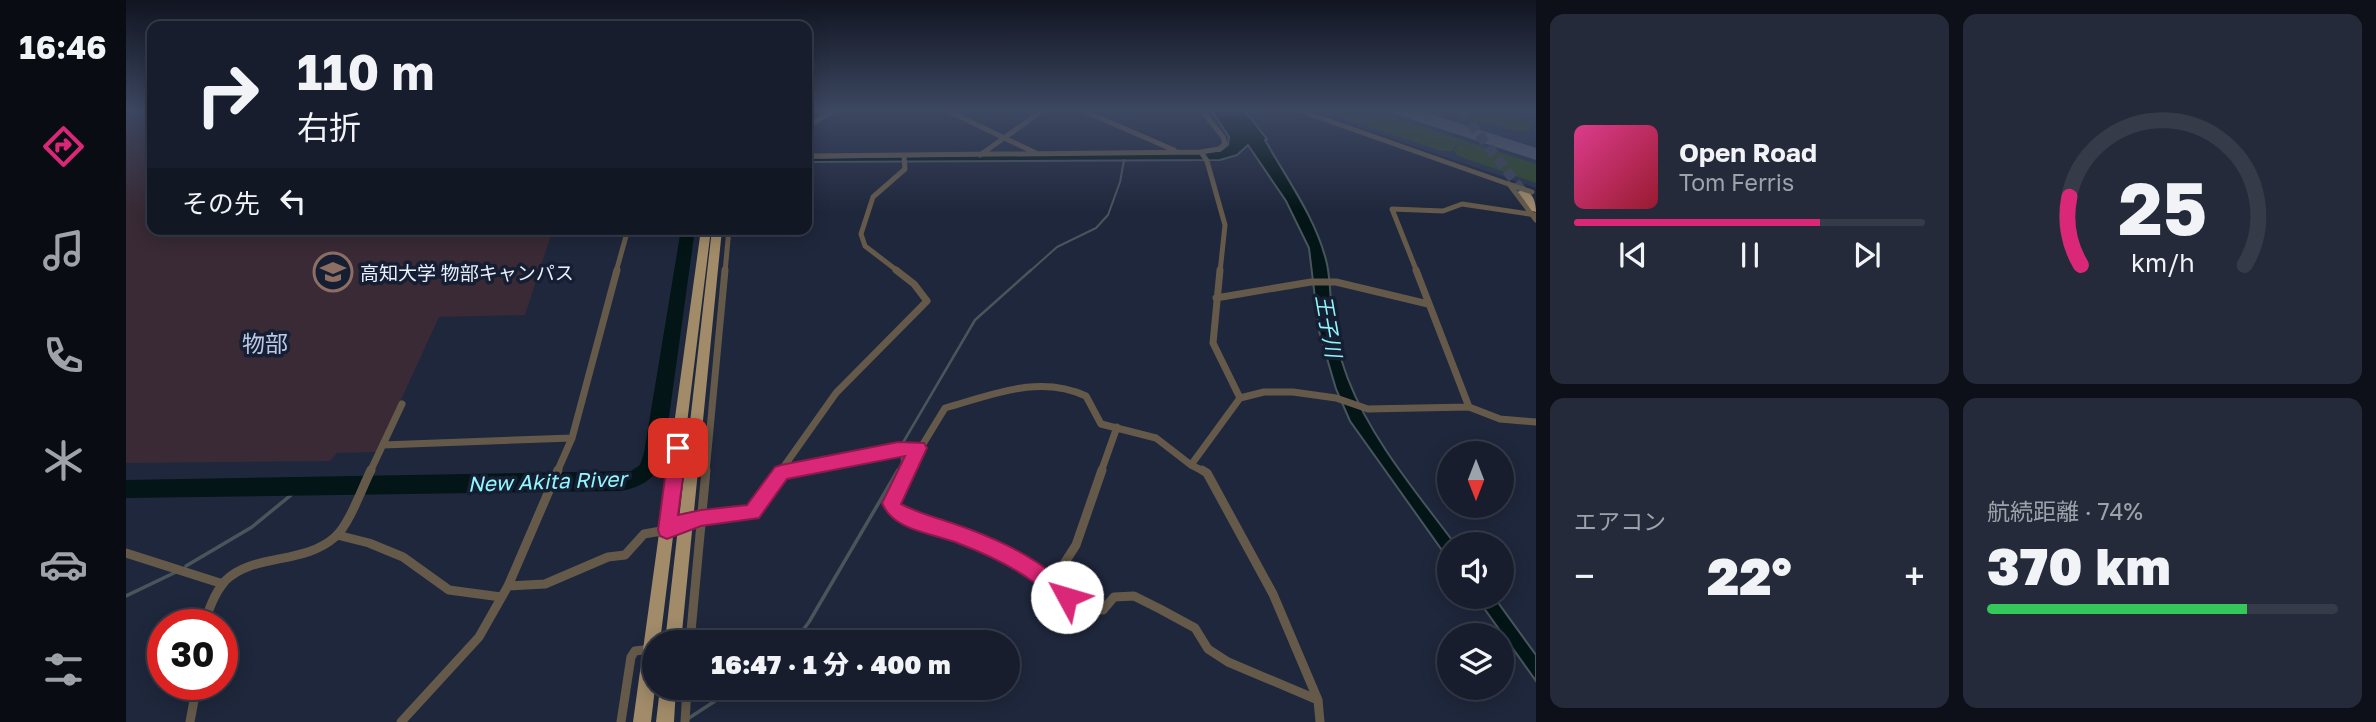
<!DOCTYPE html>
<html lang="ja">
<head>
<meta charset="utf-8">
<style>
	body { margin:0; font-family:"Golos Text","Noto Sans JP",sans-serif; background:#242a39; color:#f1f3f6; height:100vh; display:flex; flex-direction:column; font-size:26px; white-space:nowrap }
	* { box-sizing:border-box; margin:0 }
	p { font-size:23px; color:#9ea2aa }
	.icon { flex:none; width:38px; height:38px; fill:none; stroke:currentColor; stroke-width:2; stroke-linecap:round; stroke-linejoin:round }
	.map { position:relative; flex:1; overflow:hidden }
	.panel { display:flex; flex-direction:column; gap:14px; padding:14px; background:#0d1019; width:840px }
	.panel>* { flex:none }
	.guide { position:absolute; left:21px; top:21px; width:665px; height:214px; border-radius:14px; box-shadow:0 4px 18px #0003,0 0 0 2px #363b49; background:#171d2d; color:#f1f3f6; overflow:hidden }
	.needle { width:46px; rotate:180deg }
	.buttons { position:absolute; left:1311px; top:441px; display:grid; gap:14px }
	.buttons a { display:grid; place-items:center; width:77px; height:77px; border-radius:50%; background:#171d2d; box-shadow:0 4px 18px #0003,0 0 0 2px #363b49; font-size:35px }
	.speed { position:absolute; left:21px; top:609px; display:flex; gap:14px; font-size:35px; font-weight:700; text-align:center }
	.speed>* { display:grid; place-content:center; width:91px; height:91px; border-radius:50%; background:#171d2d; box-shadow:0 4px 18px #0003,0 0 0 2px #363b49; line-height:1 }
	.speed .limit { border:10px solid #d22; background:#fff; color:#111 }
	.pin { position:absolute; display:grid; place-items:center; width:60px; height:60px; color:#fff; margin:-30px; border-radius:14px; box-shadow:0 4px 10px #0006 }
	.me { position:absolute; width:77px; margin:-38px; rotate:309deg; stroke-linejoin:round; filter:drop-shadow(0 0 5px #0008) }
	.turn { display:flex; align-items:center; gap:24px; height:147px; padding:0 35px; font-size:32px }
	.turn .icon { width:91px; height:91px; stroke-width:2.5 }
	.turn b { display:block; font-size:49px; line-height:60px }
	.then { display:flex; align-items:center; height:66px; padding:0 35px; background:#0003; gap:14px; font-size:26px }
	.big { font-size:52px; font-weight:800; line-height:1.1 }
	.panel .tile { flex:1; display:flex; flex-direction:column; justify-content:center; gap:10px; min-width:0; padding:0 24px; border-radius:14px; background:#242a39 }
	.panel .dial { align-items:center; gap:0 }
	.dial svg { height:182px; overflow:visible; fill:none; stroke:#363b49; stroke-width:7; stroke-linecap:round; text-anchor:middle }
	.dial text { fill:#f1f3f6; stroke:none }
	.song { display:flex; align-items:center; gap:21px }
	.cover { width:84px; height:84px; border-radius:10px; background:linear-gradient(135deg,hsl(330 70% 55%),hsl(350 70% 35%)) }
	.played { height:7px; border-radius:4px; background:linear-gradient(90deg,#db2777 70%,#363b49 70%) }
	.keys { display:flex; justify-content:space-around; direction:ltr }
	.heat { display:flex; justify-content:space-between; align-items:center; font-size:38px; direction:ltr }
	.charge { height:10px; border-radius:5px; background:linear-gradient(90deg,#34c759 74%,#363b49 0) }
	.panel .tiles { flex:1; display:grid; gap:14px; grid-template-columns:repeat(2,1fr) }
	.trip { position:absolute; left:516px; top:630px; width:378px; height:70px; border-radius:35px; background:#171d2d; box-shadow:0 4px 18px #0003,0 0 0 2px #363b49; font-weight:800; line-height:70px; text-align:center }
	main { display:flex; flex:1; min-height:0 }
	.tab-bar { display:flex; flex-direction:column; width:126px; justify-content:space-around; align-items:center; background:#090c12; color:#9ea2aa }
	.tab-bar .icon { width:49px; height:49px }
	.tab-bar .current { color:#db2777 }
	.tab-bar b { font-size:32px; color:#f1f3f6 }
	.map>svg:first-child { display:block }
</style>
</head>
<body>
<main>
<nav class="tab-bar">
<b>16:46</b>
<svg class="icon current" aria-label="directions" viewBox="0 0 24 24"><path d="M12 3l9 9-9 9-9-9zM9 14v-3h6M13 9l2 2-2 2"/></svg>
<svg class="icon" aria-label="music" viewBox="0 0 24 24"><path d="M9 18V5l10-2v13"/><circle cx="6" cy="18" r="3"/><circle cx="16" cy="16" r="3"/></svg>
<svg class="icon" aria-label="phone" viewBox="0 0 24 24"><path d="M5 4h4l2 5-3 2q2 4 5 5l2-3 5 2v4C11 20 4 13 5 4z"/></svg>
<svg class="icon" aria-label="climate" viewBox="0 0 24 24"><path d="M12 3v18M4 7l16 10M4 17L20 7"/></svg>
<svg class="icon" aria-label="car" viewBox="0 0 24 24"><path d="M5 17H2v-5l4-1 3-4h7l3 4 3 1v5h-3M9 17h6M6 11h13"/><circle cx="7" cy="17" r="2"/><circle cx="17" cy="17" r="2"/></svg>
<svg class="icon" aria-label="filters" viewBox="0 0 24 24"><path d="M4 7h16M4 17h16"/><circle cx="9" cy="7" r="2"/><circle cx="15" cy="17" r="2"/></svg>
</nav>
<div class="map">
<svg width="1410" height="722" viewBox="0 0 1410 722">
	<rect width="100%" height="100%" fill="#1f273c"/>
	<path fill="#27334d" d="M1187 111H1410V188L1322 158Z"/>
	<path fill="#392a35" d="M0 111H26V229H427L399 315 313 317 251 452 211 453 204 461 0 463Z"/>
	<path fill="#314929" d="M1196 111H1249L1410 164V183L1332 156 1328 151 1334 140 1326 151H1315Z
		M1315 111H1382L1407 122 1403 131H1390Z"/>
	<path fill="#031516" stroke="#48565b" stroke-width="2" d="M1086 111H1119L1141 139 1139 140C1161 179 1191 220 1201 264 1205 283 1204 303 1207 322 1209 342 1215 360 1222 379 1245 439 1291 493 1329 544H1323V560L1224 421 1210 389 1193 331 1183 248 1160 201 1122 145 1111 155 1094 160 681 162V158L1094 151 1102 145 1103 137Z
		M1350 597H1368L1410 655V681Z"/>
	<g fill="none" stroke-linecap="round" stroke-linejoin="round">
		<path stroke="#48565b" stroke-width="2" d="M903 272 931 247 970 228 982 215 994 182 998 160"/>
		<path stroke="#48565b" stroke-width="2.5" d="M775 446 849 320 905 270
			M771 472 776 463V453"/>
		<path stroke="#48565b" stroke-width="3.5" d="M60 566 126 527 176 486
			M0 596 50 572
			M668 642 683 622 772 470
			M563 718 609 688"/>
		<path fill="#031516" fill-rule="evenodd" d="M555 229H569L538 453C532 477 518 487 494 491L0 498V480L505 471 514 465 518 453Z"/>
		<path fill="#525a6d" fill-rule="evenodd" d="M1269 111H1296L1410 148V160L1272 115Z"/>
		<path stroke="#3d4559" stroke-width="10" stroke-dasharray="10 5" stroke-linecap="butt" d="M1335 111 1397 192"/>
		<path stroke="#655a4a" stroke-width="5" d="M822 111 910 153
			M958 111 1048 150
			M1175 111 1388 186
			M681 126 708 111
			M1075 152 1081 161 1099 225 1094 272
			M854 155 916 111
			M681 156 1075 152 1093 149 1099 144 1097 137 1076 111
			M1383 184 1410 220
			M490 272 502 229
			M599 272 603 229
			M773 272 739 246 735 234 747 197 779 169 778 156
			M1291 272 1266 209 1317 211 1336 204 1410 215"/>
		<path stroke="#655a4a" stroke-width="7" d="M1094 270 1087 343 1114 398
			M1290 270 1343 407
			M1090 298 1185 282H1210L1302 304
			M257 445 446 438
			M1065 465 1114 398 1138 392H1167L1210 398 1242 409 1343 407 1374 419 1410 422
			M244 472 276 404
			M431 472 446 438 491 270
			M580 472 599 270
			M654 472 710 393 801 301 788 284 770 270
			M659 472 792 448
			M780 472 819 408C866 395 913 374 960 396L975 424 1030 438 1065 465 1079 472
			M975 472 991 427"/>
		<path stroke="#655a4a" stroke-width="9" d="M781 470 765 503 768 509 795 524 823 530 876 552 913 574 957 610H977L988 597 1008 596 1034 609 1069 628 1082 649 1102 662 1192 700
			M1076 470 1081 473 1147 594 1192 700
			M655 473 668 470
			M211 535 243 543 277 557 323 590 375 597
			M0 553 97 584
			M925 584 950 545 976 470
			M382 586 419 584 482 557 499 555 518 534 541 530 557 522 626 512 656 470
			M78 625C83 609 88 594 99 581 126 553 178 565 209 537 223 525 236 488 245 470
			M564 642 580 470
			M1192 700 1194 722
			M64 722 71 684
			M275 722 353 637 382 586 432 470
			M495 722 505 657 509 651 526 649
			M559 722 561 688"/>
		<path fill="#a18b69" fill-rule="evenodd" d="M1397 189C1407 192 1410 203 1410 212L1406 211 1392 192Z
			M575 229H585L534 642H528L529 688 525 722H507Z
			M586 229H596L555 642H539Z
			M534 688H550L548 722H530Z"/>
		<path stroke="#655a4a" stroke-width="5" d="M1388 186 1406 192"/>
	</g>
	<linearGradient id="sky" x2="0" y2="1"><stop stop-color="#111521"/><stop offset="0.52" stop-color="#3c4761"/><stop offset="1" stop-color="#3c4761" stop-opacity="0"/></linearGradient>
	<rect width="1410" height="212" fill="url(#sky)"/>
	<path fill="#db2777" stroke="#8e194d" stroke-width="2" d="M552 441 558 443 561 448 552 515 575 510 621 505 649 467 655 465 772 442 798 443 801 448 775 504C794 514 806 516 826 523 864 536 901 552 932 578 940 584 947 588 951 597L948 604 941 607C927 601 918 589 906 581 884 565 860 554 834 544 808 533 768 532 756 503L779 456 661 479 633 518 575 526 541 539 534 536 532 530 543 448 546 443Z"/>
	<defs>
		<symbol id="university-ring" viewBox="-11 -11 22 22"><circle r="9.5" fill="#151e32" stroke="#8d6e63" stroke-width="1.5"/><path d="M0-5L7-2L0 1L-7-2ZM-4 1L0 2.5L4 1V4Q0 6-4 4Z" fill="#8d6e63"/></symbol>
	</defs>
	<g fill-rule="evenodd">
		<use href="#university-ring" x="185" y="250" width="44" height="44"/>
	</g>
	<g text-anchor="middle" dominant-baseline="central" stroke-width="7" stroke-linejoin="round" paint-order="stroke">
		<g font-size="19" fill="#e8effd" stroke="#151e32" text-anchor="start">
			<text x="234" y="272">高知大学 物部キャンパス</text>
		</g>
		<g font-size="21" font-style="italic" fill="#92f6fb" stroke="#151e32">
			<text transform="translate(1203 326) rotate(80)">王子川</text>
			<text transform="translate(421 481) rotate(-2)">New Akita River</text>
		</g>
		<g font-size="23" fill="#bcc9e4" stroke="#151e32">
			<text x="139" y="343">物部</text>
		</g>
	</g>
</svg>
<div class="buttons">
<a><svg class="needle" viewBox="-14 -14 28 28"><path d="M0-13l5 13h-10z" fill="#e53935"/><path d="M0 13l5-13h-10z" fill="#9ea2aa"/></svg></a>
<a><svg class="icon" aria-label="sound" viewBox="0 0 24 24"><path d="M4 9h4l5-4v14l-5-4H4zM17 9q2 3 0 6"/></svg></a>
<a><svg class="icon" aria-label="layers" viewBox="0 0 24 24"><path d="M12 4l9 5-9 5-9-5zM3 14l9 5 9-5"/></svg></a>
</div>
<div class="speed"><div class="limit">30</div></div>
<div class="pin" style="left:552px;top:448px;background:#d93025"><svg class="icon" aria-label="arrive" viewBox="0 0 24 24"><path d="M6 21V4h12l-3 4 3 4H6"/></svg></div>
<svg class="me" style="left:941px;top:597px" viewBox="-20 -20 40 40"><circle r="19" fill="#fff"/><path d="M0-13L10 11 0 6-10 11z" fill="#db2777"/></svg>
<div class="trip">16:47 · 1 分 · 400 m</div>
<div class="guide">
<div class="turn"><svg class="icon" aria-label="right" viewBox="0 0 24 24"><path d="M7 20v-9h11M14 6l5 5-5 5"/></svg><div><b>110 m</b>右折</div></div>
<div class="then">その先<svg class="icon" aria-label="left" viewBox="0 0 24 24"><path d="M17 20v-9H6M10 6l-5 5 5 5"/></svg></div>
</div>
</div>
<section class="panel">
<div class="tiles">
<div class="tile">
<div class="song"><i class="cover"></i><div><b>Open Road</b><p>Tom Ferris</p></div></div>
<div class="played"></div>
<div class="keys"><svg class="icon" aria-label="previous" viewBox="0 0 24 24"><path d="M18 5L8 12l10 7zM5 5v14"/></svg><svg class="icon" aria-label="pause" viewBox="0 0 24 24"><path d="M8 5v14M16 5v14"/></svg><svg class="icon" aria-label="next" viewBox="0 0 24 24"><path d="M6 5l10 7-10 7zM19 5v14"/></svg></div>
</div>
<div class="tile dial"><svg viewBox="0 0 100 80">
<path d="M14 69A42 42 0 1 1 86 69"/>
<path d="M14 69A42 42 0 0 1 9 39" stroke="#db2777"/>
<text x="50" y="56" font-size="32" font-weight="700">25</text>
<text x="50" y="72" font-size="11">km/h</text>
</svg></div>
<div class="tile"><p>エアコン</p>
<div class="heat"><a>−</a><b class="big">22°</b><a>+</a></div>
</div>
<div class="tile"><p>航続距離 · 74%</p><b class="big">370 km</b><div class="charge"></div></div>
</div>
</section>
</main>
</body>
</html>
